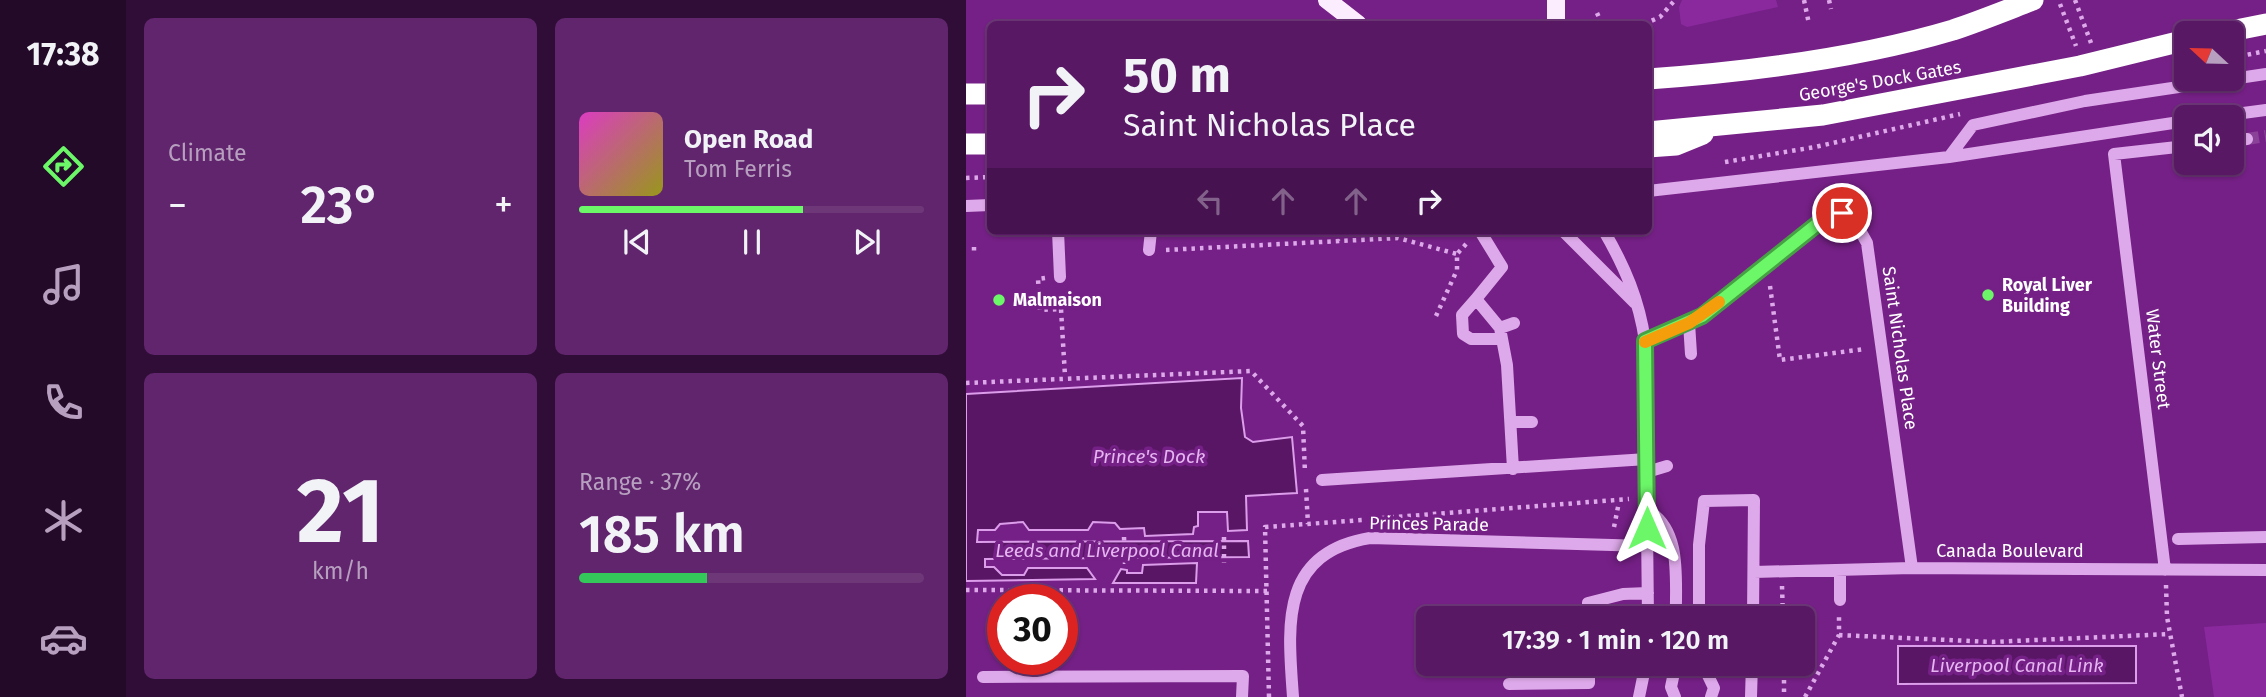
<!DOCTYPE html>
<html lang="en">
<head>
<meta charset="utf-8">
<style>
	body { margin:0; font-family:"Fira Sans",sans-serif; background:#61256d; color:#f1f3f6; height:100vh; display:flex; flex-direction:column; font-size:26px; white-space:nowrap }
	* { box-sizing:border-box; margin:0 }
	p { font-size:23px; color:#b7a0bf }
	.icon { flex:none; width:38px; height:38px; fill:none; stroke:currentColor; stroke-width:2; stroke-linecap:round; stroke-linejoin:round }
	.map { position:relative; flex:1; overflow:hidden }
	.side { display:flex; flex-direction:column; gap:18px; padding:18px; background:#300d37; width:840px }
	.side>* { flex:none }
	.banner { position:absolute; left:21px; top:21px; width:665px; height:214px; border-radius:10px; box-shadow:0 2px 5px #0004,0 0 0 2px #6d3778; background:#581864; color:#f1f3f6; overflow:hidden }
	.needle { width:46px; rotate:292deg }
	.controls { position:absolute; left:1208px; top:21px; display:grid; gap:14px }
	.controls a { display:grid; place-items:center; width:70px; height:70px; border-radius:10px; background:#581864; box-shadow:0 2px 5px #0004,0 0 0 2px #6d3778; font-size:35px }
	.speed { position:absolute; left:21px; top:584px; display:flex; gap:14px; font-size:35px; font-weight:700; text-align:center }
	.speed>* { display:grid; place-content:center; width:91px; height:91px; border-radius:50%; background:#581864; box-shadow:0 2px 5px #0004,0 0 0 2px #6d3778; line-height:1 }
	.speed .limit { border:10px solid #d22; background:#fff; color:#111 }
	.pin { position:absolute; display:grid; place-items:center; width:60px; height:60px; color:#fff; margin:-30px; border:4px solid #fff; border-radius:50%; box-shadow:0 2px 7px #0007 }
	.me { position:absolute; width:77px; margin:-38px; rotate:0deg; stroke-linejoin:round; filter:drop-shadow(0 0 5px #0008) }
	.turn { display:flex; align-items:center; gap:24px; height:147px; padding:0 21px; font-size:32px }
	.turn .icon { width:91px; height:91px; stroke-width:2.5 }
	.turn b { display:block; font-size:49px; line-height:60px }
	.lanes { display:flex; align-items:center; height:66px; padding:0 21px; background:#0003; justify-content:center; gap:35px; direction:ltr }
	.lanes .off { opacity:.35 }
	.big { font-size:52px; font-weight:600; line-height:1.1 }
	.side .tile { flex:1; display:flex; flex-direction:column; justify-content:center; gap:10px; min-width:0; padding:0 24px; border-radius:10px; background:#61256d }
	.side .dial { align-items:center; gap:0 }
	.dial b { font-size:91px; line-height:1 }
	.song { display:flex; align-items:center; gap:21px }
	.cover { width:84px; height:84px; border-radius:10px; background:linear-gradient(135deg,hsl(310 70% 55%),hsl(60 70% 35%)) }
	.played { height:7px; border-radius:4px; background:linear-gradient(90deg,#6cf769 65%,#6d3778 65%) }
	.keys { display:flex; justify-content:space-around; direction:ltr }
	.heat { display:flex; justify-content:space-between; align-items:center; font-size:38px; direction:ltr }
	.charge { height:10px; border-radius:5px; background:linear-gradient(90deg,#34c759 37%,#6d3778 0) }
	.side .tiles { flex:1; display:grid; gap:18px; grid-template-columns:repeat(2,1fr) }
	.trip { position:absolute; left:450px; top:606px; width:399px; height:70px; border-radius:10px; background:#581864; box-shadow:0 2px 5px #0004,0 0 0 2px #6d3778; font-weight:600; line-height:70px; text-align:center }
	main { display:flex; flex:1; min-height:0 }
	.dock { display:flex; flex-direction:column; width:126px; justify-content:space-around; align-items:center; background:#230a28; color:#b7a0bf }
	.dock .icon { width:49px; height:49px }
	.dock .active { color:#6cf769 }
	.dock b { font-size:32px; color:#f1f3f6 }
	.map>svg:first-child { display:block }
</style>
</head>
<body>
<main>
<nav class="dock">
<b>17:38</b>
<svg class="icon active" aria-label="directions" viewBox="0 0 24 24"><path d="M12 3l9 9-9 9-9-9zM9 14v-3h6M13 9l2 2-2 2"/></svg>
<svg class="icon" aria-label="music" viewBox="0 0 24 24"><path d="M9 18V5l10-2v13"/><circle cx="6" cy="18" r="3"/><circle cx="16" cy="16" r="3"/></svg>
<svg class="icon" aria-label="phone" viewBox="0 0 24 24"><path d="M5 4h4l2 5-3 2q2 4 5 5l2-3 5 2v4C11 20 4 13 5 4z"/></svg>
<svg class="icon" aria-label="climate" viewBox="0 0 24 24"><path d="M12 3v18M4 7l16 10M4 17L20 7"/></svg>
<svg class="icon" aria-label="car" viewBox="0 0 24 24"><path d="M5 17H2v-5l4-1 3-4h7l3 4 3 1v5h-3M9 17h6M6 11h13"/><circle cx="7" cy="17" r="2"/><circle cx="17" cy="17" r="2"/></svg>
</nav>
<section class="side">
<div class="tiles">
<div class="tile"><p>Climate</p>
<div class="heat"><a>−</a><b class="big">23°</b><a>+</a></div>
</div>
<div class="tile">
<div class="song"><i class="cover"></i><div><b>Open Road</b><p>Tom Ferris</p></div></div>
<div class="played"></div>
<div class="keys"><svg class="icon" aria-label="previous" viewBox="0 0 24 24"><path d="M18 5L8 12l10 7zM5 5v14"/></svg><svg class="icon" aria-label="pause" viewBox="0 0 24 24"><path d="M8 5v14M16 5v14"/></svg><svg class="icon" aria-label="next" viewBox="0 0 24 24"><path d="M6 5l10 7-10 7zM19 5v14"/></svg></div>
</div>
<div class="tile dial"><b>21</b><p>km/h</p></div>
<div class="tile"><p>Range · 37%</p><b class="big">185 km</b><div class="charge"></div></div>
</div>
</section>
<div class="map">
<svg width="1300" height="697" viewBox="0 0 1300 697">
	<rect width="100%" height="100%" fill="#752086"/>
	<path fill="#8a299e" d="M716 0H810L812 7 721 27 715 24 713 7Z
		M1300 623V697H1248L1238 627Z"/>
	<path fill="#591665" stroke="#dc9deb" stroke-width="2" d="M276 378 275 408 279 437 287 442 326 437 331 493 280 496 281 530 262 531 261 512H232V526L228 527 227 534 179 536 178 528 154 529 149 523 127 522 122 530H63L57 522 34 524 29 530H12L11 542 282 541 283 557 19 559V567H28L36 575H58L62 568H121L129 579 0 581V394Z
		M231 563 230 583H147L155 569 161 570V573H176L177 565Z
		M932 646H1170V683L932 684Z"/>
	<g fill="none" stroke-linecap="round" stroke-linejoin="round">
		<path stroke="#8a4198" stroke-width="12" stroke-dasharray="12 6" stroke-linecap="butt" d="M1281 139 1300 136"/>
		<path stroke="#dea9ea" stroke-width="4.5" stroke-dasharray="3.5 5" stroke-linecap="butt" d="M838 0 843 24
			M863 0 865 9
			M1109 0 1125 43
			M1094 4 1110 46
			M631 13 636 24
			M678 24 694 17 709 0
			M1265 58 1300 51
			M759 162 849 147 994 114
			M0 178 24 177
			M371 231 372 241
			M8 247V255
			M200 250 432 238 491 254
			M79 278 72 279 74 310 95 309 99 376
			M804 286 814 360 899 349
			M470 316 491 270V254L501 243
			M0 383 285 371 337 426 339 473
			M340 489 342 524
			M416 518 663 499
			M648 527 653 502
			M158 537 159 564
			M258 537V563
			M1200 585 1201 617 1216 697
			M816 586 817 618
			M0 590 301 591
			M873 635 1026 642 1204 634
			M818 663V697
			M303 697 299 527 397 520
			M839 697 873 635V615"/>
		<path stroke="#dea9ea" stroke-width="12" d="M1247 117 1300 110
			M1265 141 1281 139
			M983 157 1007 125 1119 101 1300 74
			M682 191 983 157 1220 121
			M0 206 24 205
			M92 231 94 277
			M514 231 536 267 510 299 534 328 541 365 547 469
			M597 231 669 303
			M638 231C659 267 673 300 679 341L682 618
			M183 250 185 231
			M510 299 496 315 497 334 505 339H535
			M723 323 725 354
			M534 328 548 323
			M679 341 736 316 864 216 876 213 886 216 901 243 946 568
			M545 422H566
			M681 472 701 466
			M356 480 681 459
			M681 510C717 530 709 581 710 618
			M1212 539 1300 537
			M1199 570 1148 154 1220 146
			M788 572 946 568 1300 570
			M874 600V570
			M623 618 622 603 657 594 682 593
			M733 618V545L738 501 788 500 787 618
			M736 663 748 688 745 697
			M17 677 277 676 276 697
			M543 684 623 683V663
			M327 697C322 626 313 553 404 538L681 546
			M673 697 680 663
			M709 697 705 687 710 663
			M785 697 786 663"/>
		<path stroke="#fcedfe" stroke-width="18" d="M361 0 392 24
			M590 24V0"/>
		<path stroke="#fff" stroke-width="21" d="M1255 33 1300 24
			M682 79C781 72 893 58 987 30 1014 21 1041 10 1067 0
			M0 94H24
			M682 132 857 115 1114 66 1220 40
			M0 144H24
			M682 147 710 145 737 134"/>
	</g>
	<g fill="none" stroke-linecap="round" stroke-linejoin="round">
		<defs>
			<path id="route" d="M681 528 679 341 736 316 855 221 876 213"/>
		</defs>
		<use href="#route" stroke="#46a144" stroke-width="18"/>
		<use href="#route" stroke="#6cf769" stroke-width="12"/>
		<path stroke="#f59e0b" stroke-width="12" d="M679 342 723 323 753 302"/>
	</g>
	<g fill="#6cf769" stroke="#752086" stroke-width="2.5">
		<circle cx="1022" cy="295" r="7"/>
		<circle cx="33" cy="300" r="7"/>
	</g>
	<g text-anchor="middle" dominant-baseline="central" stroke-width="7" stroke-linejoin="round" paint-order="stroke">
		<g font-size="18" fill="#fff" stroke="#752086">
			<text transform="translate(914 81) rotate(-10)">George's Dock Gates</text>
			<text transform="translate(934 348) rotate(82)">Saint Nicholas Place</text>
			<text transform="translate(1192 359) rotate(83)">Water Street</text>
			<text transform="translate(463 524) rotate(1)">Princes Parade</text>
			<text x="1044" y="551">Canada Boulevard</text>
		</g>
		<g font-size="18" font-weight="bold" fill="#fff" stroke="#752086" text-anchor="start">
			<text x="1036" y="285">Royal Liver<tspan x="1036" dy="21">Building</tspan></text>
			<text x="47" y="300">Malmaison</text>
		</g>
		<g font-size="19" font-style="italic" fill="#e6b5f1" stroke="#752086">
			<text x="183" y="456">Prince's Dock</text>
			<text x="141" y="550">Leeds and Liverpool Canal</text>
			<text x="1051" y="665">Liverpool Canal Link</text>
		</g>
	</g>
</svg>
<div class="controls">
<a><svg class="needle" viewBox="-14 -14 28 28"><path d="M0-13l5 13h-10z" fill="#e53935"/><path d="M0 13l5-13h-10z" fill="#b7a0bf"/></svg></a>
<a><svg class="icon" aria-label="sound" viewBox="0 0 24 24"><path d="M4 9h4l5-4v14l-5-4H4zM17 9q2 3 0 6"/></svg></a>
</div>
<div class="speed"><div class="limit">30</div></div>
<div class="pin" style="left:876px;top:213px;background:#d93025"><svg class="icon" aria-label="arrive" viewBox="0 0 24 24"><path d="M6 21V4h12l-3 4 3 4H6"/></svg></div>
<svg class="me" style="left:681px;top:528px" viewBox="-20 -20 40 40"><path d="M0-17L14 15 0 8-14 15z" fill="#6cf769" stroke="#fff" stroke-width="4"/></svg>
<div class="trip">17:39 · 1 min · 120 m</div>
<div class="banner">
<div class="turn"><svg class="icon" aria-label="right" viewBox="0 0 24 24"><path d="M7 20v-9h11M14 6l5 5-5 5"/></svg><div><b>50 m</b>Saint Nicholas Place</div></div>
<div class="lanes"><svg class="icon off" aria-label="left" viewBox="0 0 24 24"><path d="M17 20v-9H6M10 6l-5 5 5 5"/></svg><svg class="icon off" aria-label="ahead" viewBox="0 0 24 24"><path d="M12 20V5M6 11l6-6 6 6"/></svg><svg class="icon off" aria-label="ahead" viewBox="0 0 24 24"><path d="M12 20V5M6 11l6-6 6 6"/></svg><svg class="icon" aria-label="right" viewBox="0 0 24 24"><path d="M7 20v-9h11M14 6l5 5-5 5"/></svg></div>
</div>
</div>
</main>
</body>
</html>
